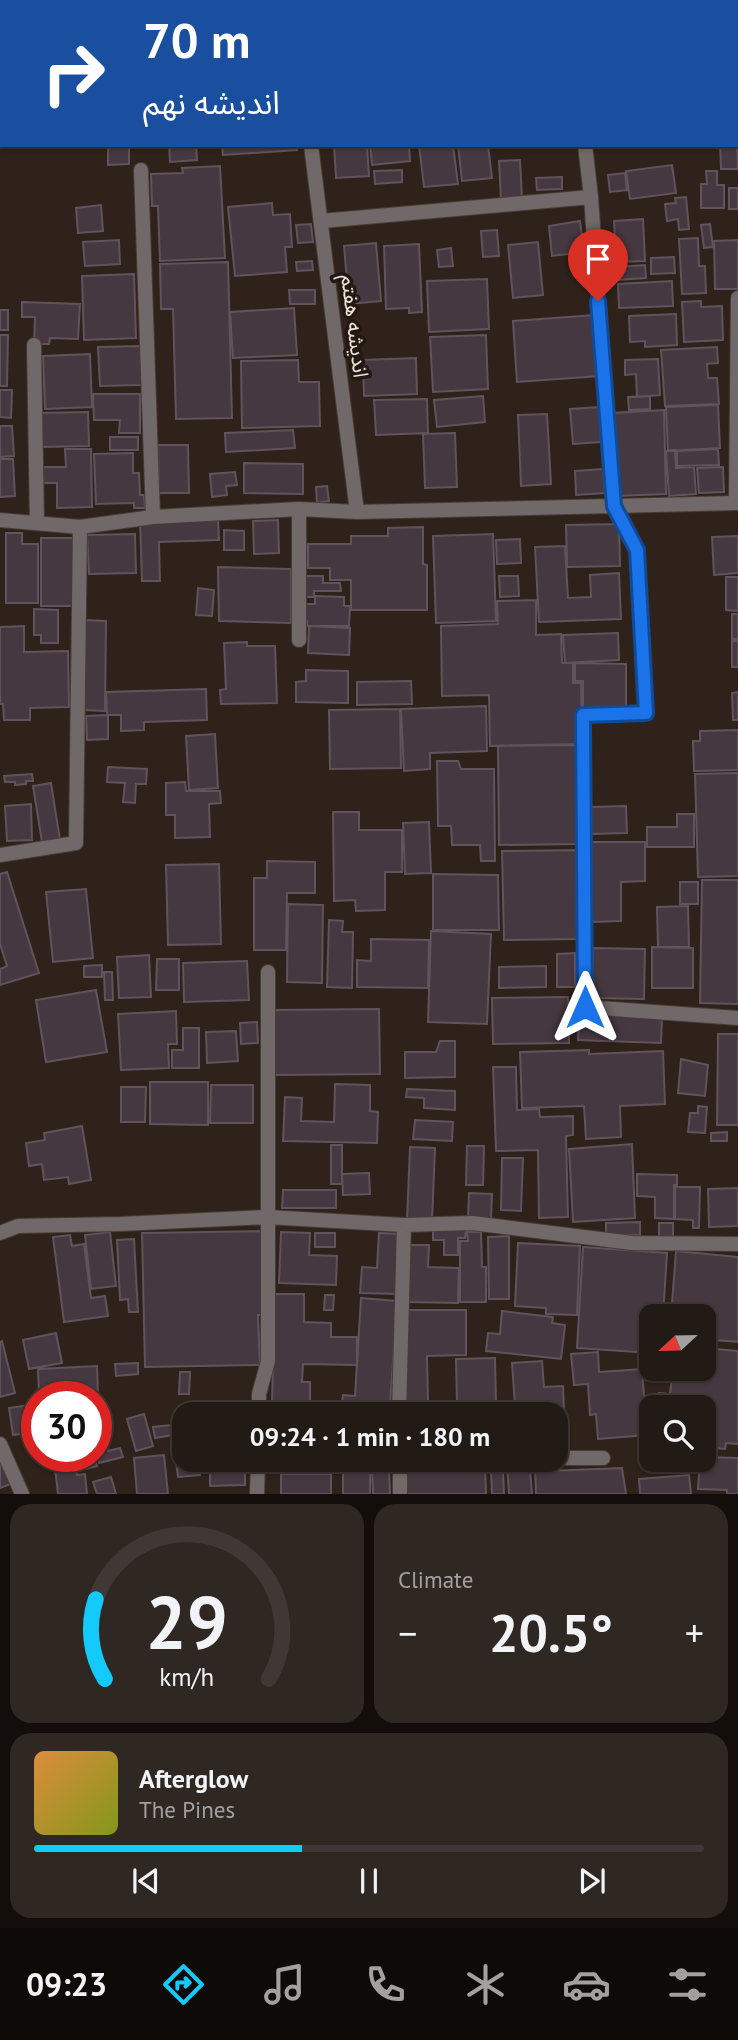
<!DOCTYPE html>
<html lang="en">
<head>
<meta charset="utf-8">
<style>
	body { margin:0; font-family:"PT Sans","Noto Sans Arabic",sans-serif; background:#2e2722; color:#f1f3f6; height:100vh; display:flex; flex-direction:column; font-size:26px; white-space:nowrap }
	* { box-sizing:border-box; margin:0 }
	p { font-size:23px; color:#a2a1a0 }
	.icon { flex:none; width:38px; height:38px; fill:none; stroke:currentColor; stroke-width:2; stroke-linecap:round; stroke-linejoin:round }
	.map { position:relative; height:1494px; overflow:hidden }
	.side { display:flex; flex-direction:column; gap:10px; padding:10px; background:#130e0b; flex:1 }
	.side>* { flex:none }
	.top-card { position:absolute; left:0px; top:0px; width:738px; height:147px; box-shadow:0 2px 5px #0004,0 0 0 2px #3f3834; background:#1a4fa0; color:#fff; overflow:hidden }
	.needle { width:46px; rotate:248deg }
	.tools { position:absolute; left:639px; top:1304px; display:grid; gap:14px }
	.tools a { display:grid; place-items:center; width:77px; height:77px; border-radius:14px; background:#221a14; box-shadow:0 2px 5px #0004,0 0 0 2px #3f3834; font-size:35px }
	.speed { position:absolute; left:21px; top:1381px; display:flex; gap:14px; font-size:35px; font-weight:700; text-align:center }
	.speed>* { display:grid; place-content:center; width:91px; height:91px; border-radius:50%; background:#221a14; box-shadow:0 2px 5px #0004,0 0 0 2px #3f3834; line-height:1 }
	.speed .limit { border:10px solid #d22; background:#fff; color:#111 }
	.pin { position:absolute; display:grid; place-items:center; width:60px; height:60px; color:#fff; margin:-72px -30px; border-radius:50% 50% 50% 0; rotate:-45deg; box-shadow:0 0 7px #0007 }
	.pin .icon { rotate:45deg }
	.me { position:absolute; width:77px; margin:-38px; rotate:0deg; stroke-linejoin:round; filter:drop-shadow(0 0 5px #0008) }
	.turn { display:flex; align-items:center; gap:24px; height:147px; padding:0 28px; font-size:32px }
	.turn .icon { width:91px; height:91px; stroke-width:2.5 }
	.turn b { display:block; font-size:49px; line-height:60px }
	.big { font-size:52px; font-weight:800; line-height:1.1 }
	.side .card { flex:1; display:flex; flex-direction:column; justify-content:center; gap:10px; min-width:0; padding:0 24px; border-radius:21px; background:#2e2722 }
	.side .dial { align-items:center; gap:0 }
	.dial svg { height:182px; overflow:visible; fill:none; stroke:#3f3834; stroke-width:7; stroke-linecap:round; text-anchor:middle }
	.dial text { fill:#f1f3f6; stroke:none }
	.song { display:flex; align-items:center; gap:21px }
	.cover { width:84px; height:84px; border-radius:10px; background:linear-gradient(135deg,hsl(30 70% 55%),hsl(70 70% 35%)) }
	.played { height:7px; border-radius:4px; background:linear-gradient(90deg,#14cafb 40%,#3f3834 40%) }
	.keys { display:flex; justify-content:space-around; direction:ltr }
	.heat { display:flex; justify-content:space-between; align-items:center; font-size:38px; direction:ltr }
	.side .tiles { flex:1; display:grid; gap:10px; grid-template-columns:1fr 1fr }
	.card:last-child { grid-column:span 2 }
	.trip { position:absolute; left:172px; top:1402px; width:396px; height:70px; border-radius:21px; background:#221a14; box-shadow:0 2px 5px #0004,0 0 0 2px #3f3834; font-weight:800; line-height:70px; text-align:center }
	.menu { display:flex; height:112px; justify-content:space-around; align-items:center; background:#0e0a08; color:#a2a1a0 }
	.menu .icon { width:49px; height:49px }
	.menu .selected { color:#14cafb }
	.menu b { font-size:32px; color:#f1f3f6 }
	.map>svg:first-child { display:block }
</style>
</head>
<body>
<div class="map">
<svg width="738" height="1494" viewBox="0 0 738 1494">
	<rect width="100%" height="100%" fill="#2e221a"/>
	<path fill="#463840" stroke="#61535b" stroke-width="2" d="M114 0H216V2H115Z
		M737 144 738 169H721L720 145Z
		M108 145H129V164L108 165Z
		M169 145H196L197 160 170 162Z
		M222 145H296L297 150 223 155Z
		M334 145H367L369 176 336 178Z
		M370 145H409L410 161 372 165Z
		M419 145H453L458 184 424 187Z
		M458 145H488L492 178 462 181Z
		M520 160 522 198 501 200 499 161Z
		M672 165 676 193 630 199 626 171Z
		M220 166 225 258 160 261 158 206H152L151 174 183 173 182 168Z
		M402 170V182L375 184 374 171Z
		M706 171H717V185H724V208H701V184H707Z
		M625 173 627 190 610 192 608 175Z
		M562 177V189L537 190 536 178Z
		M729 188H738V209H729Z
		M686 197 689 229 679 230 678 219 667 221 665 204 676 203 675 198Z
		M272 203 273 215 290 214 292 247H285L287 272 235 276 228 207Z
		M101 205 103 231 78 233 76 208Z
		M643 219 645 261 616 262 614 221Z
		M580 221 584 252 552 256 549 226Z
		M311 224 313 242 298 243 296 225Z
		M710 224 713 247 704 248 701 225Z
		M497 230 499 256 483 257 481 231Z
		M698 238 699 266H705L706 293 682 294 679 239Z
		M119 240 120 264 85 266 83 242Z
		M738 240V289H715L714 241Z
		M538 242 543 295 513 298 508 245Z
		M376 243 381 301 349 304 344 246Z
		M419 244 422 312 409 313V308L386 309 384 246Z
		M451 248 453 266 439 267 437 250Z
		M674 257 675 273 651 274V258Z
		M312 261 313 270 297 271 296 262Z
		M228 262 232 418 176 419 173 309H161L160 264Z
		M645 265 646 278 617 280 616 267Z
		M134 274 136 338 84 340 82 276Z
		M487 279 489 329 429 332 427 281Z
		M672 281 673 306 619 308 618 284Z
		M289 290H315V304H290Z
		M701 301V307L722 306 723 340 684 342 682 302Z
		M22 302 80 304 78 339 50 338 49 344H34L35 317H22Z
		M294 308 297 355 233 358 230 312Z
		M0 310H8V330H0Z
		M676 314 677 345 645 347V341L630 342 629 316Z
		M595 315 600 376 517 382 513 321Z
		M0 335H8L7 386H0Z
		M486 335 488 389 433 392 430 337Z
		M140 346 142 385 100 386 98 347Z
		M717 347 718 363 707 364 708 378H717L719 404 665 406 661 350Z
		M90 354 92 407 45 409 43 356Z
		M416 358 417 394 364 396 363 360Z
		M658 359 660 395 637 397 636 374 625 375V360Z
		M298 360 299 382H319L320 426 242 428 241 361Z
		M0 390H12L11 418 0 417Z
		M93 394H140V433H119L120 420H94Z
		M483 396 485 422 437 427 434 400Z
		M650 396V409L629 410 628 397Z
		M427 399 428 433 376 435 374 400Z
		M718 405 720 448 668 451 666 407Z
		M599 407 601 442 573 444 570 409Z
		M664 410 666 494 617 496 612 413Z
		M88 412 89 446 39 447 38 413Z
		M547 414 551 484 521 486 518 415Z
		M0 426H12L14 456 0 457Z
		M293 430 295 448 226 452 225 433Z
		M455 433 457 487 425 488 423 434Z
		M110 437H138V450H110Z
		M158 445H188L189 493H159Z
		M65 449H91L92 507 57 508V483H42V467H66Z
		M718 449 719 465 677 466V451Z
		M675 450 676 468 694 467 696 494 669 496 666 451Z
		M133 453V473H139L140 495H144L145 508H134V503L96 504 94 454Z
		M0 459H13L15 496 0 497Z
		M244 463 303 464V494L244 493Z
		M723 467 724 492 699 493 697 468Z
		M603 469 605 493 576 495 575 471Z
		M235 472 237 485 226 486 227 495 212 497 210 474Z
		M327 486 329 501 317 503 316 487Z
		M218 518 219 540 159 542 160 581H142L140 521Z
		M278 520 279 553 254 554 253 521Z
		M619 524 620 566 567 567 566 525Z
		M423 527V564L427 565V610H351V580H330V568H308V544H351V536H388V528Z
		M224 530 244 531V550H224Z
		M6 533H22V544H38V603H6Z
		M135 534 136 573 89 574 87 535Z
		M493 534 496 621 436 623 433 536Z
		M738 536V573L714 575 712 537Z
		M41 538H73V606H41Z
		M520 539 521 563 497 564 496 540Z
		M565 546 568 598 591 597 590 575 619 573 621 619 539 622 535 547Z
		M218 567 291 569V623L219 621Z
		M304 576H323V583H340L341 591H314V597H305Z
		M499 576H518L519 596 500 597Z
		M726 577H738V611L726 610Z
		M198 588 214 590 212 616 196 615Z
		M315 596 344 597V606H350L349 626H307V621H301V604H315Z
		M536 600V635L561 634 562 663H573V683H581L582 744 490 746 489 695 442 696 441 626 498 624 497 601Z
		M34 609 58 610V643H41V635H34Z
		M732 614H738V639H732Z
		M84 620 106 621 105 711 83 710Z
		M24 626V652L68 651 69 707 30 708V720H4L3 704H0V627Z
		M309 626 350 628 349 655 308 653Z
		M618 633 619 660 565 663 563 635Z
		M732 641H738V667H732Z
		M247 642V646H275L277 703 221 704 220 690 226 689 224 643Z
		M575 663 626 664V708L583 707V681H575Z
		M306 670 348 671V703L296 702V682L306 681Z
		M411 681 412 704 357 705V682Z
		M206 689 207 720 144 722V730L121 731V715H107L106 692Z
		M738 692V720H733L732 693Z
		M486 706 487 751 430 753V769L404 771 401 709Z
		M400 709 401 768 330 769 329 710Z
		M108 715V739L87 740 86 716Z
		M738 730V770L694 771 693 741H700V731Z
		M215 734 218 788 189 790 186 736Z
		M577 745 578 844 499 845 498 746Z
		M437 761H458L461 769H494L495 861H481L480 845H452L451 826H438Z
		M108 767 147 769 146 784H136L135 803 123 802 125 783 107 782Z
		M738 773V876L698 877 695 774Z
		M32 774 33 781H26V784L15 785V782H5L4 776Z
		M185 782 186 791H220L221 803 209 804 210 837 175 838V815H166V783Z
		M51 783 60 840 42 842 33 786Z
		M31 804 32 840 7 841 5 806Z
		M626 806 627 833 591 834 590 807Z
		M333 812H359V830H402V872H385V910L356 911 355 900 334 901Z
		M677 814H694V847H647V827H677Z
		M429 822 431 873 405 874 403 823Z
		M591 842H645V881L621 882V921L592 922Z
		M579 850 581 939 504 940 502 851Z
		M267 861 315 862V893H287L286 950H254V878H267Z
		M219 864 221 944 168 945 166 865Z
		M7 872 39 973 0 985V969L7 966 0 944V874Z
		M433 874 498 875 499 930H433Z
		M702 880H738V1004L700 1003Z
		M680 882H698V904H680Z
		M86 889 93 958 53 962 46 892Z
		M288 904 323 905 322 983 287 982Z
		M688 906 689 947H658L657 907Z
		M329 920 343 921 342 932H353L352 988 327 987Z
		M431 931 491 934 487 1024 428 1022Z
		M371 939 429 940 428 988 357 987V960L371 961Z
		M652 947 693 948V988H652Z
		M593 948 645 949 644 999 592 998Z
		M575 953V987H557V954Z
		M149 955 151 997 119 998 117 957Z
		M157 959H179V990H156Z
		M247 961 249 1000 184 1002 183 963Z
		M102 965V977H84V966Z
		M546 966V987L499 988V967Z
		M104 972H112L113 1000H105Z
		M96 990 107 1052 46 1062 36 1000Z
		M568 997 569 1043 493 1044 492 998Z
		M379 1009 380 1074 274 1075V1010Z
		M176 1011 177 1044H168L169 1068 121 1070 118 1014Z
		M579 1014 662 1017 661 1043 578 1040Z
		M257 1022 258 1043 241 1044 240 1023Z
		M183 1028H199V1068H172V1050H183Z
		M236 1031 238 1061 207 1063 206 1032Z
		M718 1034H738V1125H717Z
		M440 1041H455V1077L405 1078V1052H436Z
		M589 1050V1054L663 1051 665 1104 620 1106 621 1137 586 1139 584 1106 522 1108 520 1052Z
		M681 1059 708 1065 705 1096 678 1093Z
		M493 1067H516L517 1110 539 1109 540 1117 573 1116V1135L566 1136 568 1217 539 1218 538 1150 496 1151Z
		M150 1082H208V1125L150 1124Z
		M335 1084 370 1085V1111L378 1112 377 1143 283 1141 285 1097 302 1098 301 1121 334 1122Z
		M211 1085H253V1123H210Z
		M121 1087H146L145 1122H121Z
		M407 1089 455 1091V1110L424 1108V1098L406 1097Z
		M698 1106 707 1107 705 1133 688 1132 690 1113H698Z
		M415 1120 453 1122 452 1141 413 1139Z
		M82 1126 91 1180 69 1184 68 1177 44 1180 42 1164 29 1166 26 1143 45 1140 44 1133Z
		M727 1132V1141H711V1133Z
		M632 1144 635 1218 573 1222 569 1149Z
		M331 1145H342V1184H331Z
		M467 1146H484L483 1185H466Z
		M410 1147 435 1148 432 1222 407 1220Z
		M502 1158H523L521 1211 501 1210Z
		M369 1173 370 1194 343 1195 342 1174Z
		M637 1174 677 1175V1185H674V1219L655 1218V1197L637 1196Z
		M675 1187H700L699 1228H693V1220L675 1219Z
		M738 1188V1226L709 1227 708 1189Z
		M283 1190H336V1208H282Z
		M469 1193 492 1194 491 1219H468Z
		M640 1222V1235L606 1236V1223Z
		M659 1223H673V1238L659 1237Z
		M433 1230H466L465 1238H458V1255H444V1240H433Z
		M265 1231 268 1315H258L260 1365 145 1367 142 1233Z
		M110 1232 116 1286 91 1289 85 1235Z
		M281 1232 310 1233 309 1255 337 1256 336 1285 279 1283Z
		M467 1232H481L482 1267H486V1302H460V1241H468Z
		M315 1233H335V1247H315Z
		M379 1233 400 1234 397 1294 360 1293 362 1267 377 1268Z
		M70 1235 72 1246 84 1244 91 1298 105 1296 108 1316 64 1322 53 1237Z
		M509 1236V1299H489L488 1237Z
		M134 1239 138 1312H129L128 1299 120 1300 117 1240Z
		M518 1243 580 1246 577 1315 546 1314V1308L515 1306Z
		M409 1245H429L428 1267 459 1268 458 1303 408 1302Z
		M583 1247 667 1253 663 1316H651V1353L577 1348Z
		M676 1251 738 1257V1342L704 1339V1316H671Z
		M275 1294H304V1322L331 1323V1337H357V1365L303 1364 302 1382H310V1402L272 1401Z
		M325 1295H334L333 1310H324Z
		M361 1298 397 1301 390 1406 342 1403 343 1395 355 1396Z
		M403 1310H466V1355L427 1356 428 1401H403Z
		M502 1311 553 1317 552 1323 565 1325 561 1359 486 1351 488 1333 500 1334Z
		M56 1333 62 1363 29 1369 23 1340Z
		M2 1341 15 1393 0 1397V1342Z
		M704 1348 738 1351V1444L726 1443 725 1449 704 1447V1407H658L659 1393 670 1394 673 1368H704Z
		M598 1352 599 1372 642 1369 647 1435 598 1439 596 1414 590 1415 588 1384 574 1385 571 1354Z
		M495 1358 496 1404 457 1405 456 1359Z
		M542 1361 544 1387 563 1386 564 1412 533 1414 532 1404 515 1405 512 1363Z
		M138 1363V1374L116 1376 115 1364Z
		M97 1366 98 1394 39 1396 38 1369Z
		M180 1372H190L189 1394H179Z
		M37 1404V1432L13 1435 9 1408Z
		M107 1405 112 1423 96 1427V1408Z
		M359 1409 394 1410V1414H358Z
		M408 1410 463 1411 464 1414H408Z
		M144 1414 153 1446 136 1451 127 1419Z
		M171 1425 173 1435 155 1438 153 1427Z
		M105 1435 108 1451 120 1448 123 1457 99 1463 96 1437Z
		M643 1438H651V1460H696L695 1465 640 1460Z
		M184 1454V1460H198L200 1475 178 1477 175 1455Z
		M164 1455 168 1494H137L134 1458Z
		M69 1456H94L97 1466 86 1469 82 1460 71 1464Z
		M704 1457 738 1458V1494H727V1490L698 1489 700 1460H704Z
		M210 1460H245V1485L210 1486Z
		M3 1463 11 1484 0 1488V1464Z
		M507 1463H519L521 1472 530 1471 532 1494H509Z
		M75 1465 77 1475 85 1474 87 1494H58L55 1468Z
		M343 1465H370V1494H343Z
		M485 1465 486 1494H406L405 1469Z
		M535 1466H546L547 1471 622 1468 626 1494H536Z
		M389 1468 390 1494H373L372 1469Z
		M491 1470H503L504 1494H492Z
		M281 1474H331V1494H281Z
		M689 1475 691 1494H640L639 1479Z
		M111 1477 116 1494H97L93 1482Z"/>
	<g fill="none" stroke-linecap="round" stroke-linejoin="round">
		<defs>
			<path id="minor" d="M289 0 290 2
				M569 0V2
				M311 145 357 512
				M585 145 591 197 611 482 614 506 637 550 646 713 583 715 585 1007 738 1018
				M141 170 153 517
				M321 221 591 197
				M34 345 37 523
				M736 502 738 298
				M299 509V640
				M0 520 80 527 153 517 299 509 357 512 738 503
				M0 855 76 843 80 527
				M0 1233 18 1226 120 1224 267 1217 404 1225 472 1223 632 1243 738 1244
				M259 1414V1394L268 1361V972
				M399 1414 404 1225
				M0 1444 22 1494
				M555 1458H603
				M400 1460V1494
				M257 1494 258 1460"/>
		</defs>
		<use href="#minor" stroke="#483d35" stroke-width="16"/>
		<use href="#minor" stroke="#716969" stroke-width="14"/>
	</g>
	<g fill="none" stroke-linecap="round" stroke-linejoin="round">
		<defs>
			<path id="route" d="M585 1007 583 715 646 713 637 550 614 506 598 301"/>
		</defs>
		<use href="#route" stroke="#114b97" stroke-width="18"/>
		<use href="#route" stroke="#1a73e8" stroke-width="12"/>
	</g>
	<g text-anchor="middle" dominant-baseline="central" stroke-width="7" stroke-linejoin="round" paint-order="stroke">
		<g font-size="21" fill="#ebe3de" stroke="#241811">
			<text transform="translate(355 326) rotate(83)">اندیشه هفتم</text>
		</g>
	</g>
</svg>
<div class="tools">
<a><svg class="needle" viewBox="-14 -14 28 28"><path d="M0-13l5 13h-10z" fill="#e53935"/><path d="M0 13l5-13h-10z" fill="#a2a1a0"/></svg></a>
<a><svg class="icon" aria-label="search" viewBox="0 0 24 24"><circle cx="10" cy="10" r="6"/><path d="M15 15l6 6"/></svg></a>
</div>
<div class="speed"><div class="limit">30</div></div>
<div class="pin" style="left:598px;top:301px;background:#d93025"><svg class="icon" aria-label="arrive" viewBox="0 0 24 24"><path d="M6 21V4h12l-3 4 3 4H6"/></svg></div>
<svg class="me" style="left:585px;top:1007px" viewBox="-20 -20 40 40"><path d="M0-17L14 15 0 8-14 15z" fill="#1a73e8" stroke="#fff" stroke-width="4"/></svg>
<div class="trip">09:24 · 1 min · 180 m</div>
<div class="top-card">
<div class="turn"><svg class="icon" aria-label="right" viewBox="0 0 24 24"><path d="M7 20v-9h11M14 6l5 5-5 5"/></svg><div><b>70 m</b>اندیشه نهم</div></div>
</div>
</div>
<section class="side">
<div class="tiles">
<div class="card dial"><svg viewBox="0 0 100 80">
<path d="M14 69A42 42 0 1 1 86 69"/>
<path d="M14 69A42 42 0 0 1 10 34" stroke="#14cafb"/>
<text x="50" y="56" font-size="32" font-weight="700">29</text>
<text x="50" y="72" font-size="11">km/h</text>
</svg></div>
<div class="card"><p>Climate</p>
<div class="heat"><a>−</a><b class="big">20.5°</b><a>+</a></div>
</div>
<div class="card">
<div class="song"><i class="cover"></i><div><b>Afterglow</b><p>The Pines</p></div></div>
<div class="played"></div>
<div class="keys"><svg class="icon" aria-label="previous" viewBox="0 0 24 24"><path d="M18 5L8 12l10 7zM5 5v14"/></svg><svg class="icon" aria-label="pause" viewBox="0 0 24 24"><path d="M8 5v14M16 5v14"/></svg><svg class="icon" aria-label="next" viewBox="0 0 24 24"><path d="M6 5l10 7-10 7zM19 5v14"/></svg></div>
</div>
</div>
</section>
<nav class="menu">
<b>09:23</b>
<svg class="icon selected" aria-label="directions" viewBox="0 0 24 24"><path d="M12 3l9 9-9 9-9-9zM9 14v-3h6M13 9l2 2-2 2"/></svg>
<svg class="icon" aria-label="music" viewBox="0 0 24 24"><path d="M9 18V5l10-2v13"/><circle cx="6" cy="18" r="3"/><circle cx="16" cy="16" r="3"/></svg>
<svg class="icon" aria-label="phone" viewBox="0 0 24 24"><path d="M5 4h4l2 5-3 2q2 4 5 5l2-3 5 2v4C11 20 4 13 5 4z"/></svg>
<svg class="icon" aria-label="climate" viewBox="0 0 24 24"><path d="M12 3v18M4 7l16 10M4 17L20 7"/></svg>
<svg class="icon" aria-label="car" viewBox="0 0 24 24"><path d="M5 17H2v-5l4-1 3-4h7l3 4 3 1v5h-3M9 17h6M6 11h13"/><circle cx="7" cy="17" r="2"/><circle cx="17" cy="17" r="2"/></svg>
<svg class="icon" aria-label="filters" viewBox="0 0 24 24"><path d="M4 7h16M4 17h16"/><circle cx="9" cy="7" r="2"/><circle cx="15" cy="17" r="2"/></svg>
</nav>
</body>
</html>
